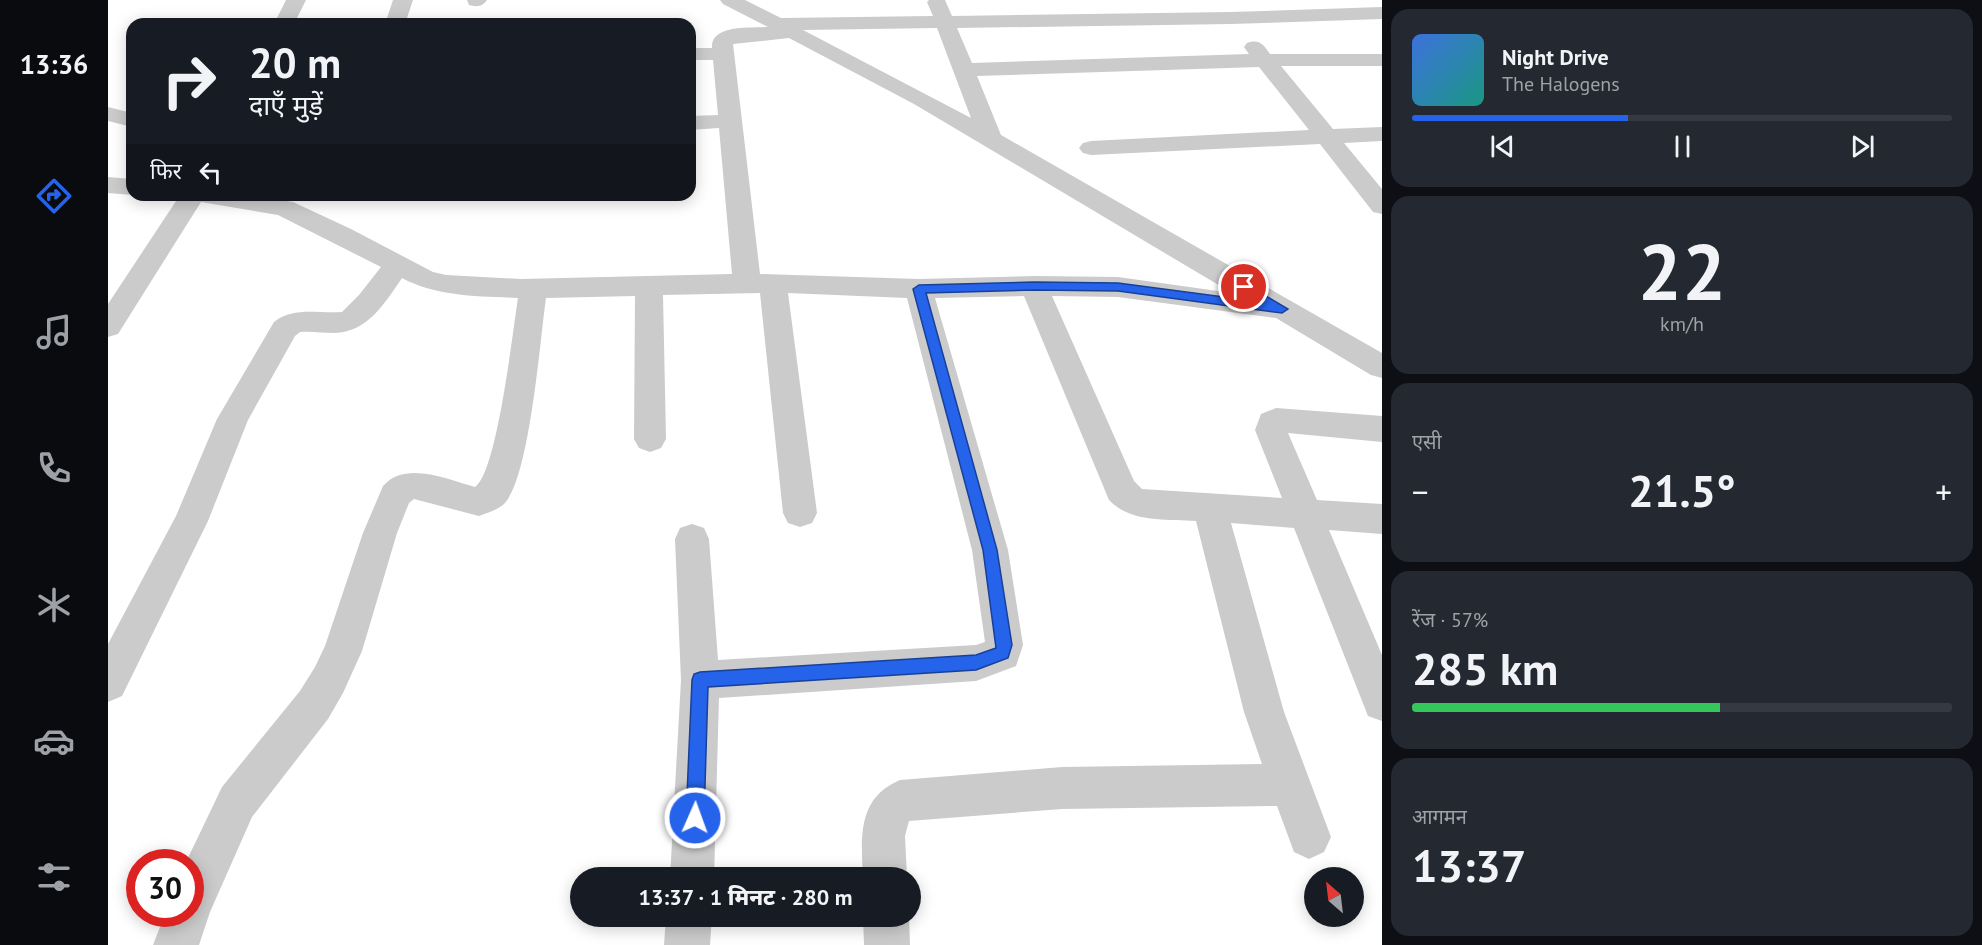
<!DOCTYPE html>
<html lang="hi">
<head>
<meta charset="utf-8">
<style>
	body { margin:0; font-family:"PT Sans","Noto Sans Devanagari",sans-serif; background:#242831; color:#f1f3f6; height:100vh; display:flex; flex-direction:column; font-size:22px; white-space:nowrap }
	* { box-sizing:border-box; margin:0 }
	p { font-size:20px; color:#9ea1a6 }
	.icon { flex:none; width:33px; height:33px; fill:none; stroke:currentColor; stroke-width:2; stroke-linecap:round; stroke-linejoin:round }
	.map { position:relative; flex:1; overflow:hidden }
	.side { display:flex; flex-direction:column; gap:9px; padding:9px; background:#0d0f14; width:600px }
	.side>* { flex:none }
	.top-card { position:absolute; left:18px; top:18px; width:570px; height:183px; border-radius:18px; box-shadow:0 3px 15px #0003; background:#171b24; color:#f1f3f6; overflow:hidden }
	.needle { width:39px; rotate:332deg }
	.tools { position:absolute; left:1196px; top:867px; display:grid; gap:12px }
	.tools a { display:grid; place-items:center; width:60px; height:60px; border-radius:50%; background:#171b24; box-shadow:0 3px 15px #0003; font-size:30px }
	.speed { position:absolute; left:18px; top:849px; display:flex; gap:12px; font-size:30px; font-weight:700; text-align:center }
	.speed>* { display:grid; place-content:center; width:78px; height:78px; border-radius:50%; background:#171b24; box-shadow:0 3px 15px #0003; line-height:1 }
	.speed .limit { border:9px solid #d22; background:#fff; color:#111 }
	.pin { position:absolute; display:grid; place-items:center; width:51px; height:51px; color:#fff; margin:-26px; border:3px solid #fff; border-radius:50%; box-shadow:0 2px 6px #0007 }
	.me { position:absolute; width:66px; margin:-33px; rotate:2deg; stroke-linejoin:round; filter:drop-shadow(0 0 4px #0008) }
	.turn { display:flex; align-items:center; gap:21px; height:126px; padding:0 24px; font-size:27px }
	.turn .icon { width:78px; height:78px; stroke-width:2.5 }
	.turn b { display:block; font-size:42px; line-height:51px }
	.then { display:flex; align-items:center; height:57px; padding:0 24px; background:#0003; gap:12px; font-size:22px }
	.big { font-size:45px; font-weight:800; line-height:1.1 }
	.side .card { flex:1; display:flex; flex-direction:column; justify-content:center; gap:9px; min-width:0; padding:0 21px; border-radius:18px; background:#242831 }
	.side .dial { align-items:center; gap:0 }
	.dial b { font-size:78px; line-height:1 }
	.song { display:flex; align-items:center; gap:18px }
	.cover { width:72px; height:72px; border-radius:9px; background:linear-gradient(135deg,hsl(220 70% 55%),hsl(170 70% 35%)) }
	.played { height:6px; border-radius:3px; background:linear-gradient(90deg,#2563eb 40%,#363941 40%) }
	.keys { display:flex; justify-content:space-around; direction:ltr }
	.heat { display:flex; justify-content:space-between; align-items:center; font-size:33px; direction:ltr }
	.charge { height:9px; border-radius:4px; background:linear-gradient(90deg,#34c759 57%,#363941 0) }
	.trip { position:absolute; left:462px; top:867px; width:351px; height:60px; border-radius:30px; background:#171b24; box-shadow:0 3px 15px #0003; font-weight:800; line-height:60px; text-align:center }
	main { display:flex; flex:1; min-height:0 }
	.dock { display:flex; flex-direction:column; width:108px; justify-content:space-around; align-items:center; background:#090b0e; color:#9ea1a6 }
	.dock .icon { width:42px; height:42px }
	.dock .selected { color:#2563eb }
	.dock b { font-size:27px; color:#f1f3f6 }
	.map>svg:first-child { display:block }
</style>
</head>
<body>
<main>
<nav class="dock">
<b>13:36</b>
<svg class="icon selected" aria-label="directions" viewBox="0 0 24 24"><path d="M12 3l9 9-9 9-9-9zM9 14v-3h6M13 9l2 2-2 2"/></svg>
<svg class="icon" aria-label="music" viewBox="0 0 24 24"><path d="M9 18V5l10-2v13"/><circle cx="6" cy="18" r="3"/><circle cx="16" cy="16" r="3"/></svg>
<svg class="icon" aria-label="phone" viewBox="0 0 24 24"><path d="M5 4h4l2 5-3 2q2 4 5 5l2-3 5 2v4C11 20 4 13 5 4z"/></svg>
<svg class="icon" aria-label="climate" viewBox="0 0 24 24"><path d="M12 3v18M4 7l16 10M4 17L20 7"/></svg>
<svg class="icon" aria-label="car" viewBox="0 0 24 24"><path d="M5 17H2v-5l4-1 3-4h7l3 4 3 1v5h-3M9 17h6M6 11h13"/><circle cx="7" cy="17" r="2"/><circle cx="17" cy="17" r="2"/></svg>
<svg class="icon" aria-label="filters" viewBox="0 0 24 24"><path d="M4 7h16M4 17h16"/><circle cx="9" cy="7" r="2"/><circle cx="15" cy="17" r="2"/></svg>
</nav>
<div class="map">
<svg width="1274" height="945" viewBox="0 0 1274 945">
	<rect width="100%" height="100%" fill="#fff"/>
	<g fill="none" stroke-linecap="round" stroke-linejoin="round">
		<path fill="#cbcbcb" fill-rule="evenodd" d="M178 0H198L186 24H166Z
			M285 0H305L297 24H277Z
			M359 0H379C374 7 369 7 361 5Z
			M612 0H637L673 18 825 16 819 2 821 0H837L844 16 1123 12 1274 7V19L1123 24 849 28 864 63 1141 54 1136 47 1139 43C1151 39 1155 44 1162 54H1274V66H1173L1225 129 1274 127V141L1236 143 1274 189V214L1265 212 1212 144 983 155 975 153 971 148 975 143 983 141 1201 130 1151 67 869 76 893 135 1274 353V378L1263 375 1168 318 1010 297 944 296 1026 481 1034 489 1174 498 1147 430 1153 414 1168 408 1274 416V442L1180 433 1209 500 1274 504V534L1221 530 1274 655V721L1260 716 1186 528 1123 523 1176 712 1223 837 1216 852 1201 859 1186 852 1169 806 954 809 801 821 797 836 799 878H755C753 837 749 798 792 780L954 767 1154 764 1136 712 1088 521C1058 519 1023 523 1001 500L916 296 827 298 900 550 915 645 908 666 868 681 611 698 606 878H562L573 680 567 539 572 528 584 524 596 528 601 539 610 660 868 645 877 642 864 550 799 298 680 293 709 513 704 523 692 527 680 523 675 513 652 293 555 295 558 439 553 448 542 452 531 448 526 439 527 296 438 298C432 339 422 478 396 504 389 510 379 513 371 516L306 499 301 503 289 533 254 651 235 693 220 719 144 817 102 912 91 945H45L57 914H82V862H78L114 787 192 691 207 667 217 646 255 533 275 486C298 460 340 480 367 487 389 474 405 329 410 298 370 296 329 297 294 278 276 304 260 332 226 333 214 333 203 331 192 332L187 336 140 420 100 521 14 696 0 702V644L68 516 109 419 166 322C186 306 210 314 234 312L251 295 273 267 170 215 93 202 10 334 0 337V304L72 195H145L185 202 243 229 325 272 338 275 413 279 624 274 611 128 582 130V116L610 115 605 60H582V48H604C602 24 644 28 660 27L615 4ZM829 28 863 118 695 30ZM681 38 806 104 1124 293 1010 277 926 276 811 279 652 274 625 44Z
			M0 107 24 113V127L0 121Z
			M0 177 24 179V195L0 193Z
			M558 916H604L602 945H556Z
			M755 916H801L802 945H756Z"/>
	</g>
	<path fill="#2563eb" stroke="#184099" stroke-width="1.5" d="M926 282 1010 283 1154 302 1131 289 1130 287 1136 283 1180 309 1174 313 1010 291 926 290 818 293 889 550 904 645 900 658 868 670 600 687 596 818 593 824 587 827 580 824 578 818 584 680 586 674 592 672 868 655 888 648 875 550 805 289 811 285Z"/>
</svg>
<div class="tools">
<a><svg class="needle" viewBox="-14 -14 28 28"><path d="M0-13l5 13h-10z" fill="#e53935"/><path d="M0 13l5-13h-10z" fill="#9ea1a6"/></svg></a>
</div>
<div class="speed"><div class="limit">30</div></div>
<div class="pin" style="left:1136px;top:287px;background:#d93025"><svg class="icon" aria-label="arrive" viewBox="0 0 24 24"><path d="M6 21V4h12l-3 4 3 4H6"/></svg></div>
<svg class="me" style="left:587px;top:818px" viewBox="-20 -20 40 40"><circle r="17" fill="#2563eb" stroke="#fff" stroke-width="3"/><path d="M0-11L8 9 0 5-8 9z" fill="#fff"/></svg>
<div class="trip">13:37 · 1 मिनट · 280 m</div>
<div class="top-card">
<div class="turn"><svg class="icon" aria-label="right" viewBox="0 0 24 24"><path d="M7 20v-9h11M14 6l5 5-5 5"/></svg><div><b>20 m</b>दाएँ मुड़ें</div></div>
<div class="then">फिर<svg class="icon" aria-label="left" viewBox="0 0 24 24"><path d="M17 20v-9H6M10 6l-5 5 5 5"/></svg></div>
</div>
</div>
<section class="side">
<div class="card">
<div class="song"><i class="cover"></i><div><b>Night Drive</b><p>The Halogens</p></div></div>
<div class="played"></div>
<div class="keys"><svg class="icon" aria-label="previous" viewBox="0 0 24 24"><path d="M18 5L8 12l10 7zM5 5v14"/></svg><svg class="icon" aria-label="pause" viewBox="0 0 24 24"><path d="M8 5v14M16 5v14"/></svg><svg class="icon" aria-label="next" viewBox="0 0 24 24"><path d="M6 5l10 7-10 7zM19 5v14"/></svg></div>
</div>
<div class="card dial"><b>22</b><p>km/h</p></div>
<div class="card"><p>एसी</p>
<div class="heat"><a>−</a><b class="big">21.5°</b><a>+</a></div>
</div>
<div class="card"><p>रेंज · 57%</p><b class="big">285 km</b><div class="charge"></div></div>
<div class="card"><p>आगमन</p><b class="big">13:37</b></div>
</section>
</main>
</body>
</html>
